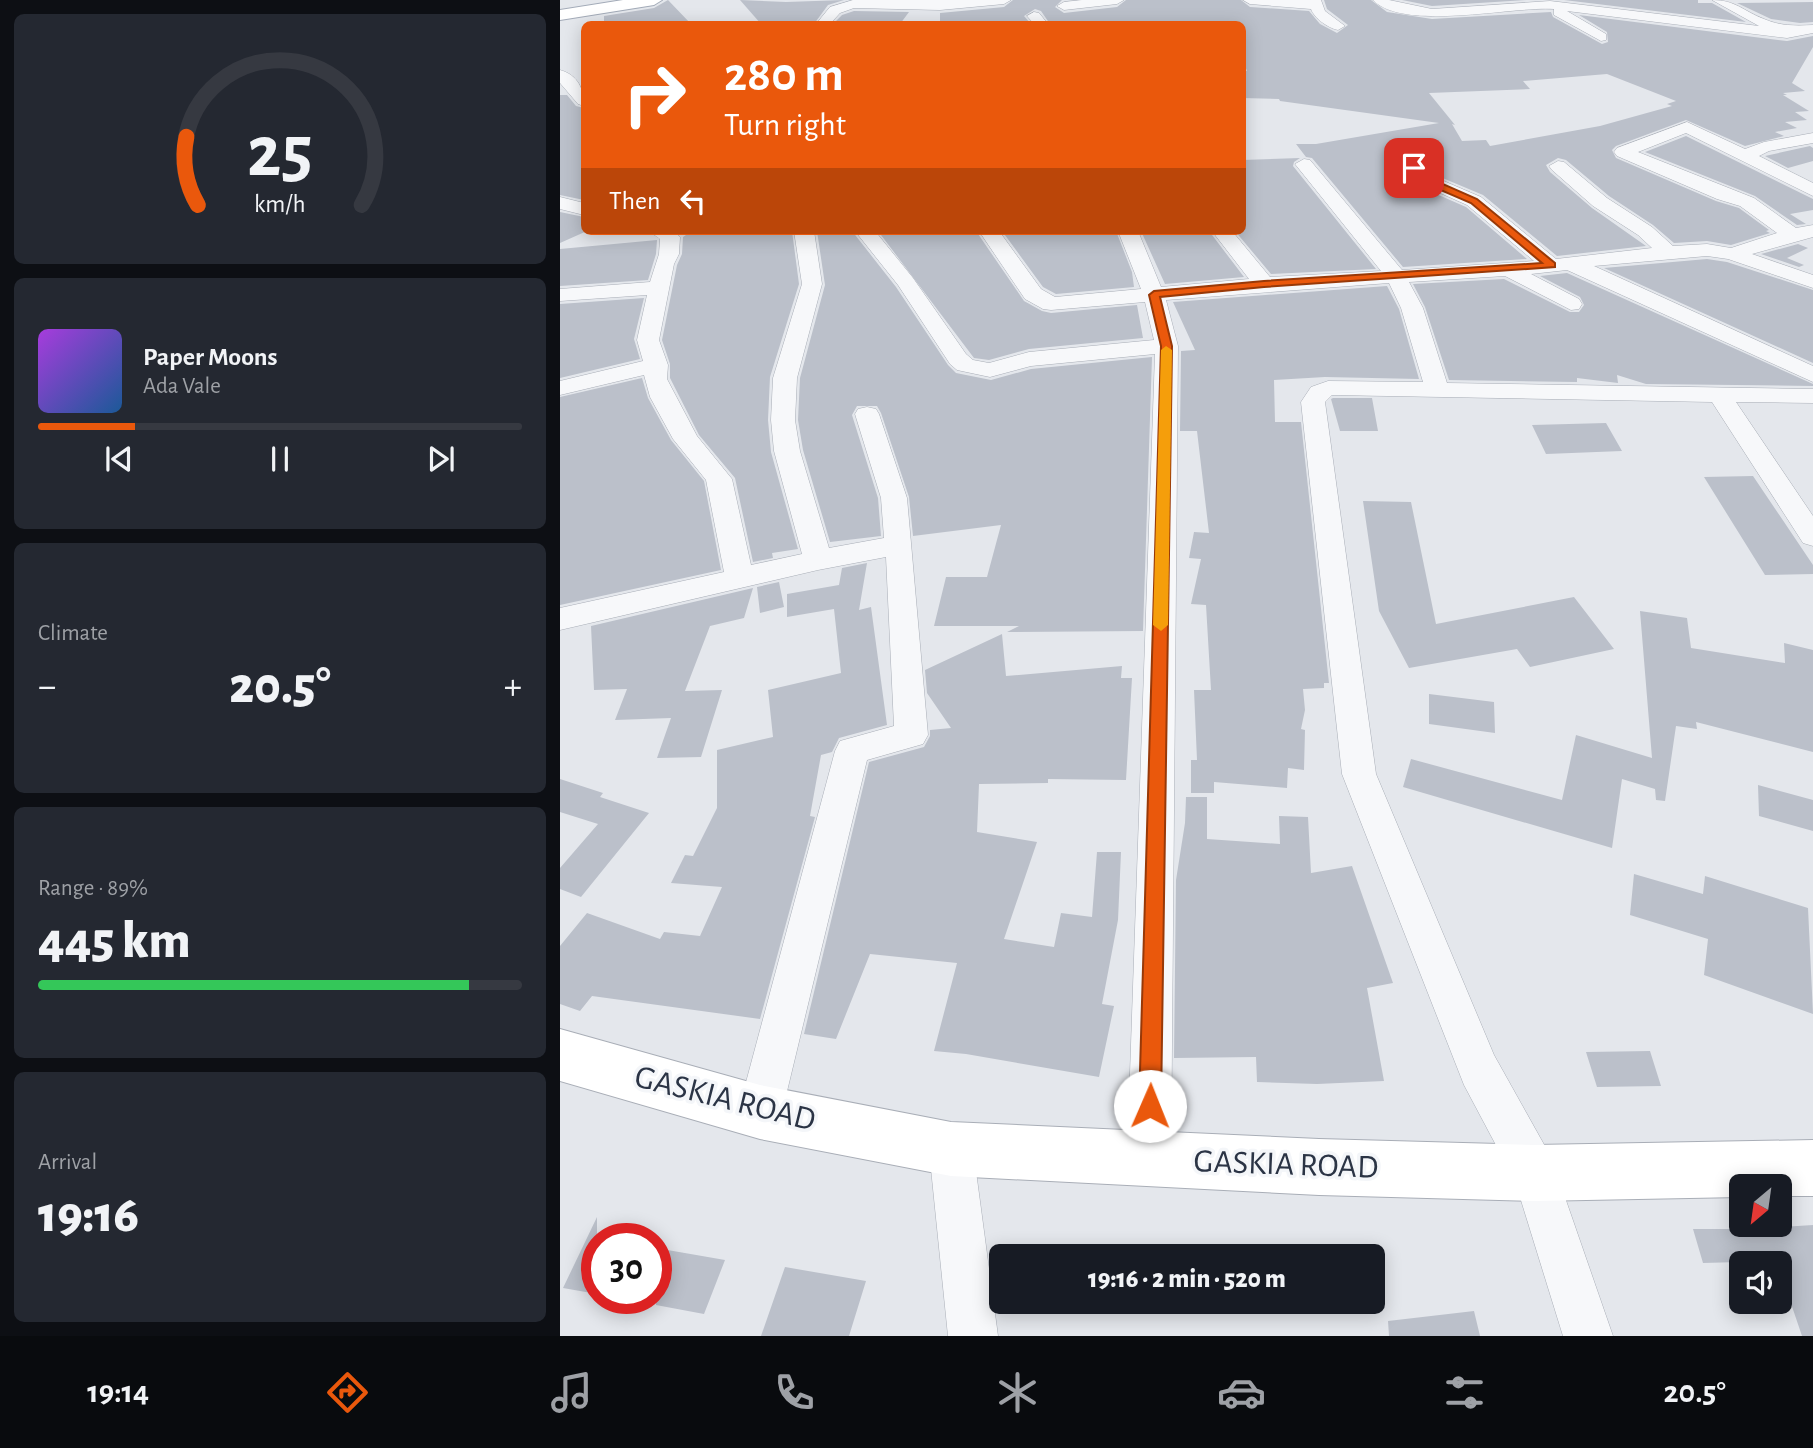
<!DOCTYPE html>
<html lang="en">
<head>
<meta charset="utf-8">
<style>
	body { margin:0; font-family:"Alegreya Sans",sans-serif; background:#242831; color:#f1f3f6; height:100vh; display:flex; flex-direction:column; font-size:26px; white-space:nowrap }
	* { box-sizing:border-box; margin:0 }
	p { font-size:23px; color:#9ea1a6 }
	.icon { flex:none; width:38px; height:38px; fill:none; stroke:currentColor; stroke-width:2; stroke-linecap:round; stroke-linejoin:round }
	.map { position:relative; flex:1; overflow:hidden }
	.sheet { display:flex; flex-direction:column; gap:14px; padding:14px; background:#0d0f14; width:560px }
	.sheet>* { flex:none }
	.guide { position:absolute; left:21px; top:21px; width:665px; height:214px; border-radius:10px; box-shadow:0 4px 18px #0003; background:#ea580c; color:#fff; overflow:hidden }
	.needle { width:46px; rotate:209deg }
	.fabs { position:absolute; left:1169px; top:1174px; display:grid; gap:14px }
	.fabs a { display:grid; place-items:center; width:63px; height:63px; border-radius:10px; background:#171b24; box-shadow:0 4px 18px #0003; font-size:35px }
	.speed { position:absolute; left:21px; top:1223px; display:flex; gap:14px; font-size:35px; font-weight:700; text-align:center }
	.speed>* { display:grid; place-content:center; width:91px; height:91px; border-radius:50%; background:#171b24; box-shadow:0 4px 18px #0003; line-height:1 }
	.speed .limit { border:10px solid #d22; background:#fff; color:#111 }
	.pin { position:absolute; display:grid; place-items:center; width:60px; height:60px; color:#fff; margin:-30px; border-radius:14px; box-shadow:0 4px 10px #0006 }
	.me { position:absolute; width:77px; margin:-38px; rotate:1deg; stroke-linejoin:round; filter:drop-shadow(0 0 5px #0008) }
	.turn { display:flex; align-items:center; gap:24px; height:147px; padding:0 28px; font-size:32px }
	.turn .icon { width:91px; height:91px; stroke-width:2.5 }
	.turn b { display:block; font-size:49px; line-height:60px }
	.then { display:flex; align-items:center; height:66px; padding:0 28px; background:#0003; gap:14px; font-size:26px }
	.big { font-size:52px; font-weight:800; line-height:1.1 }
	.sheet .widget { flex:1; display:flex; flex-direction:column; justify-content:center; gap:10px; min-width:0; padding:0 24px; border-radius:10px; background:#242831 }
	.sheet .dial { align-items:center; gap:0 }
	.dial svg { height:182px; overflow:visible; fill:none; stroke:#363941; stroke-width:7; stroke-linecap:round; text-anchor:middle }
	.dial text { fill:#f1f3f6; stroke:none }
	.song { display:flex; align-items:center; gap:21px }
	.cover { width:84px; height:84px; border-radius:10px; background:linear-gradient(135deg,hsl(280 70% 55%),hsl(210 70% 35%)) }
	.played { height:7px; border-radius:4px; background:linear-gradient(90deg,#ea580c 20%,#363941 20%) }
	.keys { display:flex; justify-content:space-around; direction:ltr }
	.heat { display:flex; justify-content:space-between; align-items:center; font-size:38px; direction:ltr }
	.charge { height:10px; border-radius:5px; background:linear-gradient(90deg,#34c759 89%,#363941 0) }
	.trip { position:absolute; left:429px; top:1244px; width:396px; height:70px; border-radius:10px; background:#171b24; box-shadow:0 4px 18px #0003; font-weight:800; line-height:70px; text-align:center }
	.tabs { display:flex; height:112px; justify-content:space-around; align-items:center; background:#090b0e; color:#9ea1a6 }
	.tabs .icon { width:49px; height:49px }
	.tabs .active { color:#ea580c }
	.tabs b { font-size:32px; color:#f1f3f6 }
	main { display:flex; flex:1; min-height:0 }
	.map>svg:first-child { display:block }
</style>
</head>
<body>
<main>
<section class="sheet">
<div class="widget dial"><svg viewBox="0 0 100 80">
<path d="M14 69A42 42 0 1 1 86 69"/>
<path d="M14 69A42 42 0 0 1 9 39" stroke="#ea580c"/>
<text x="50" y="56" font-size="32" font-weight="700">25</text>
<text x="50" y="72" font-size="11">km/h</text>
</svg></div>
<div class="widget">
<div class="song"><i class="cover"></i><div><b>Paper Moons</b><p>Ada Vale</p></div></div>
<div class="played"></div>
<div class="keys"><svg class="icon" aria-label="previous" viewBox="0 0 24 24"><path d="M18 5L8 12l10 7zM5 5v14"/></svg><svg class="icon" aria-label="pause" viewBox="0 0 24 24"><path d="M8 5v14M16 5v14"/></svg><svg class="icon" aria-label="next" viewBox="0 0 24 24"><path d="M6 5l10 7-10 7zM19 5v14"/></svg></div>
</div>
<div class="widget"><p>Climate</p>
<div class="heat"><a>−</a><b class="big">20.5°</b><a>+</a></div>
</div>
<div class="widget"><p>Range · 89%</p><b class="big">445 km</b><div class="charge"></div></div>
<div class="widget"><p>Arrival</p><b class="big">19:16</b></div>
</section>
<div class="map">
<svg width="1253" height="1336" viewBox="0 0 1253 1336">
	<rect width="100%" height="100%" fill="#e4e7ec"/>
	<path fill="#bbc0ca" fill-rule="evenodd" d="M108 0 131 24H44V16L94 8Z
		M180 0 226 2 284 0 268 5 254 24H201Z
		M453 0H502L495 7 504 13 557 7 566 0H681L690 7 749 11 760 24 777 33 788 25 767 9 764 0H811L827 12 872 19 991 12 993 17 1042 44 1048 42 1047 32 1019 15 1227 41 1253 36V47L1232 83 1245 91 1223 93 1227 95H1223L1249 111 1235 112 1247 120 1225 122 1237 128 1215 132 1224 136 1185 146 1126 120 1056 146 1052 150 1056 158 1156 201 1179 208 1209 230 1206 231 1210 233 1171 245 1147 241 1114 243 1093 225 1049 196 1006 160 998 158 986 165 990 172 1032 208 1086 246 997 256 923 195 873 174 848 151 839 150 830 155 829 159 858 186 906 207 967 259 843 267 752 158 746 157 736 144H756L879 123 720 101 719 99 682 98V71H687L682 58V24H490L481 11 475 9 464 16 471 24H380V13L444 7ZM1047 74 1116 101 1107 104 1112 106 1040 126 930 146 926 140 902 141 892 124 895 125 869 93 970 89 963 81Z
		M842 0H966L872 6Z
		M1004 0H1138V3H1152L1186 22Z
		M1253 2V22L1240 23 1211 19 1177 3Z
		M294 11 349 12 340 24H273L282 15Z
		M0 95H7L16 106 24 108V200L0 195Z
		M1126 136 1253 199V210L1230 214 1246 224 1237 225 1195 196 1085 152Z
		M1250 146 1253 148V161L1228 168 1205 156Z
		M740 158 734 162 733 166 816 269 711 274 675 231H682V160Z
		M0 212 24 217V231H27L0 243Z
		M132 231H232L239 284 210 377 208 420 211 452 238 549 212 553 213 558 193 562 175 478 139 435 110 378V364L102 340 117 265 122 254 123 237Z
		M257 231H292L336 287 388 365 396 373 431 380 471 369 592 357 583 631 447 632 459 626H374L386 577H427L441 525 353 536 349 497 321 413 317 406H297L292 415 318 498 321 536 270 542 243 450 238 420 240 378 265 285Z
		M318 231H416L464 301 482 311 491 313 577 305 583 338 469 349 429 360 414 358Z
		M442 231H556L572 272 574 287 496 294 483 287Z
		M581 231H649L684 277 605 284Z
		M97 240 96 254 88 280 0 286V249Z
		M1238 244 1248 248 1227 258 1244 265 1239 267 1201 254Z
		M1147 259 1167 262 1253 290V363L1044 268Z
		M1007 273 1253 384V386L1086 384 1057 375 1058 383 1017 378V382L889 380 865 307 853 284 944 279 1010 312H1019L1024 305 1020 297 980 276Z
		M827 286 839 309 859 379 765 377 714 380 715 422H741L769 683H764V688L743 689 745 710 741 729 745 730 744 770 728 768 727 788 654 782V793H631V760H637L634 690H651L646 605 631 604 641 559 629 558 634 532 649 533 637 431H620L621 351 635 350 613 302Z
		M84 298 74 339 80 359 0 378V304Z
		M82 378 88 398 111 440 144 481 161 570 0 605V397Z
		M773 398H812L818 431H780L771 399Z
		M1046 423 1062 451 986 454 972 425Z
		M1193 476 1253 565V574L1205 575 1144 477Z
		M803 501 851 502 876 624 1014 597 1054 649 970 667 957 649 849 668 819 611Z
		M307 563 299 610 311 607 327 725 279 738 272 752 261 755 250 816 255 817 200 1019 32 996 20 1011 0 1004V946L27 913 100 939 104 932 140 936 162 887 111 883 125 855 133 856 157 808V750L213 737 208 690 281 673 274 609 227 617V594L279 585 282 568Z
		M219 582 224 607 200 613 197 587Z
		M193 588 184 618 150 626 125 691 162 690 141 757 97 758 111 718 55 720 67 689 34 690 31 626Z
		M1080 611 1127 618 1131 648 1225 663 1224 643 1253 650V752L1136 722 1137 729 1116 726 1105 801 1096 800 1095 789 1062 779 1052 848 843 787 851 759 1002 800 1016 735 1092 758Z
		M442 634 446 676 562 666 561 678H572L566 780 488 779V783L419 784 417 832 477 842 444 939 494 947 501 913 532 917 537 852H561L558 920 542 1004 554 1006 539 1077 406 1054 374 1051 397 963 310 954 276 1039 244 1034 309 762 364 747 370 736V730L391 728 367 693 365 670Z
		M869 694 934 702 935 733 869 724Z
		M0 779 43 793 40 797 89 813 21 897 0 889V868L38 824 0 812Z
		M1198 785 1253 800V831L1199 816Z
		M626 797H647V839L720 844 719 816 748 817 751 873 792 866 833 983 807 988 824 1081 757 1084 697 1082 696 1057 614 1058 616 880 625 823Z
		M1074 874 1143 894 1145 876 1248 908 1253 1014 1144 975 1148 939 1070 915Z
		M1090 1051 1101 1086 1037 1087 1026 1052Z
		M37 1217V1294L3 1288Z
		M1253 1225V1336H1242L1220 1271V1264L1216 1261 1143 1263 1133 1229H1194Z
		M96 1248 165 1260 144 1314 96 1305Z
		M225 1267 306 1281 289 1336H201Z
		M914 1311 920 1336H829L828 1321Z"/>
	<g fill="none" stroke-linecap="round" stroke-linejoin="round">
		<defs>
			<path id="street" d="M293 0H451L444 4 380 10 294 8 280 13 270 24H256L270 7Z
				M522 0H564L557 4 504 10 497 6 504 2Z
				M683 0H761L765 11 785 26 778 30C768 28 754 18 751 9L690 4Z
				M813 0H829L872 9 990 1 1199 26 1152 0C1176 0 1183 11 1204 19 1220 26 1235 26 1253 25V33L1227 38 1007 11 1046 34V40L1041 41 994 15V9C952 6 843 32 813 0Z
				M474 12 479 13 488 24H474L467 16Z
				M0 70C18 75 24 89 24 106L18 104 0 83Z
				M1127 122 1185 149 1204 142 1253 133V143L1209 151 1199 156 1253 183V196L1126 133 1078 152 1194 198 1236 228 1253 225V237L1192 254 1253 275V288L1168 259 1147 256 1034 266 1253 366V382L1007 270 971 274 1019 299 1022 304 1019 309 1011 310 945 276 849 282 863 308 887 383 1253 389V403L1176 402 1253 516V546L1243 543 1152 402 772 395 765 402 816 774 934 1055 991 1157 1053 1336H1003L955 1181 904 1085 782 774 741 402 751 387 768 381 863 382 841 308 829 283 606 300 618 346 611 1160 605 1176 589 1182 573 1176 567 1160 595 354 471 366 430 377 397 370 390 364 338 285 295 231H315L353 278 406 354 413 360 429 363 469 352 594 340 585 302 491 310 483 309 465 299 419 231H439L481 289 495 297 581 289 558 231H578L601 287 689 279 652 231H672L710 277 821 271 735 164 744 159 750 160 842 270 974 261 907 205 860 184 831 157 840 152 846 153 872 176 921 197 996 259 1092 248 1078 235 1033 206 992 170 989 166 998 161 1004 162 1047 198 1092 227 1113 246 1147 244 1171 248 1217 233 1180 206 1157 199 1057 156 1054 152 1057 148Z
				M0 197 24 203V215L0 209Z
				M89 231H114L120 237 119 254 114 264 99 340 108 365 107 379 137 436 172 479 191 565 242 554 214 451 211 420 213 378 242 284 234 231H254L262 284 237 378 235 420 240 451 269 548 324 538 321 498 295 414 298 409 307 407 316 409 319 414 347 498 368 735 363 744 307 760 222 1112 215 1127 200 1134 185 1127 178 1112 275 751 280 741 334 726 326 557 258 570 0 630V608L164 572 146 480 113 439 90 397 84 375 0 395V381L83 361 77 340 87 295 0 301V289L90 282 99 254 100 239Z
				M391 1127 407 1133 413 1149 438 1336H388L369 1149 375 1133Z"/>
			<path id="secondary" d="M0 1029 200 1085 391 1122 759 1139 975 1145 1253 1140V1196H1220V1186H1181V1197L975 1201 759 1195 391 1176 200 1139 0 1081Z"/>
			<path id="primary" d="M63 0H102L94 5 0 20V10Z"/>
		</defs>
		<use href="#street" stroke="#a9aeb7" stroke-width="1"/>
		<use href="#secondary" stroke="#a9aeb7" stroke-width="2"/>
		<use href="#primary" stroke="#a3abb8" stroke-width="2"/>
		<use href="#street" fill="#f7f8fa" fill-rule="evenodd"/>
		<use href="#secondary" fill="#fff" fill-rule="evenodd"/>
		<use href="#primary" fill="#fff" fill-rule="evenodd"/>
	</g>
	<path fill="#ea580c" stroke="#983908" stroke-width="2" d="M854 165 869 178 917 199 995 263V267L704 287 600 297 612 346 601 1106 598 1113 590 1117 582 1113 579 1106 601 346 589 295 594 291 704 281 982 263 911 203 862 182 850 168Z"/>
	<path fill="#f59e0b" d="M606 346 612 350 608 625 601 631 593 625 601 350Z"/>
	<g text-anchor="middle" dominant-baseline="central" stroke-width="7" stroke-linejoin="round" paint-order="stroke">
		<g font-size="33" fill="#2b3445" stroke="#f4f6f9">
			<text transform="translate(165 1099) rotate(14)">GASKIA ROAD</text>
			<text transform="translate(726 1165) rotate(2)">GASKIA ROAD</text>
		</g>
	</g>
</svg>
<div class="fabs">
<a><svg class="needle" viewBox="-14 -14 28 28"><path d="M0-13l5 13h-10z" fill="#e53935"/><path d="M0 13l5-13h-10z" fill="#9ea1a6"/></svg></a>
<a><svg class="icon" aria-label="sound" viewBox="0 0 24 24"><path d="M4 9h4l5-4v14l-5-4H4zM17 9q2 3 0 6"/></svg></a>
</div>
<div class="speed"><div class="limit">30</div></div>
<div class="pin" style="left:854px;top:168px;background:#d93025"><svg class="icon" aria-label="arrive" viewBox="0 0 24 24"><path d="M6 21V4h12l-3 4 3 4H6"/></svg></div>
<svg class="me" style="left:590px;top:1106px" viewBox="-20 -20 40 40"><circle r="19" fill="#fff"/><path d="M0-13L10 11 0 6-10 11z" fill="#ea580c"/></svg>
<div class="trip">19:16 · 2 min · 520 m</div>
<div class="guide">
<div class="turn"><svg class="icon" aria-label="right" viewBox="0 0 24 24"><path d="M7 20v-9h11M14 6l5 5-5 5"/></svg><div><b>280 m</b>Turn right</div></div>
<div class="then">Then<svg class="icon" aria-label="left" viewBox="0 0 24 24"><path d="M17 20v-9H6M10 6l-5 5 5 5"/></svg></div>
</div>
</div>
</main>
<nav class="tabs">
<b>19:14</b>
<svg class="icon active" aria-label="directions" viewBox="0 0 24 24"><path d="M12 3l9 9-9 9-9-9zM9 14v-3h6M13 9l2 2-2 2"/></svg>
<svg class="icon" aria-label="music" viewBox="0 0 24 24"><path d="M9 18V5l10-2v13"/><circle cx="6" cy="18" r="3"/><circle cx="16" cy="16" r="3"/></svg>
<svg class="icon" aria-label="phone" viewBox="0 0 24 24"><path d="M5 4h4l2 5-3 2q2 4 5 5l2-3 5 2v4C11 20 4 13 5 4z"/></svg>
<svg class="icon" aria-label="climate" viewBox="0 0 24 24"><path d="M12 3v18M4 7l16 10M4 17L20 7"/></svg>
<svg class="icon" aria-label="car" viewBox="0 0 24 24"><path d="M5 17H2v-5l4-1 3-4h7l3 4 3 1v5h-3M9 17h6M6 11h13"/><circle cx="7" cy="17" r="2"/><circle cx="17" cy="17" r="2"/></svg>
<svg class="icon" aria-label="filters" viewBox="0 0 24 24"><path d="M4 7h16M4 17h16"/><circle cx="9" cy="7" r="2"/><circle cx="15" cy="17" r="2"/></svg>
<b>20.5°</b>
</nav>
</body>
</html>
